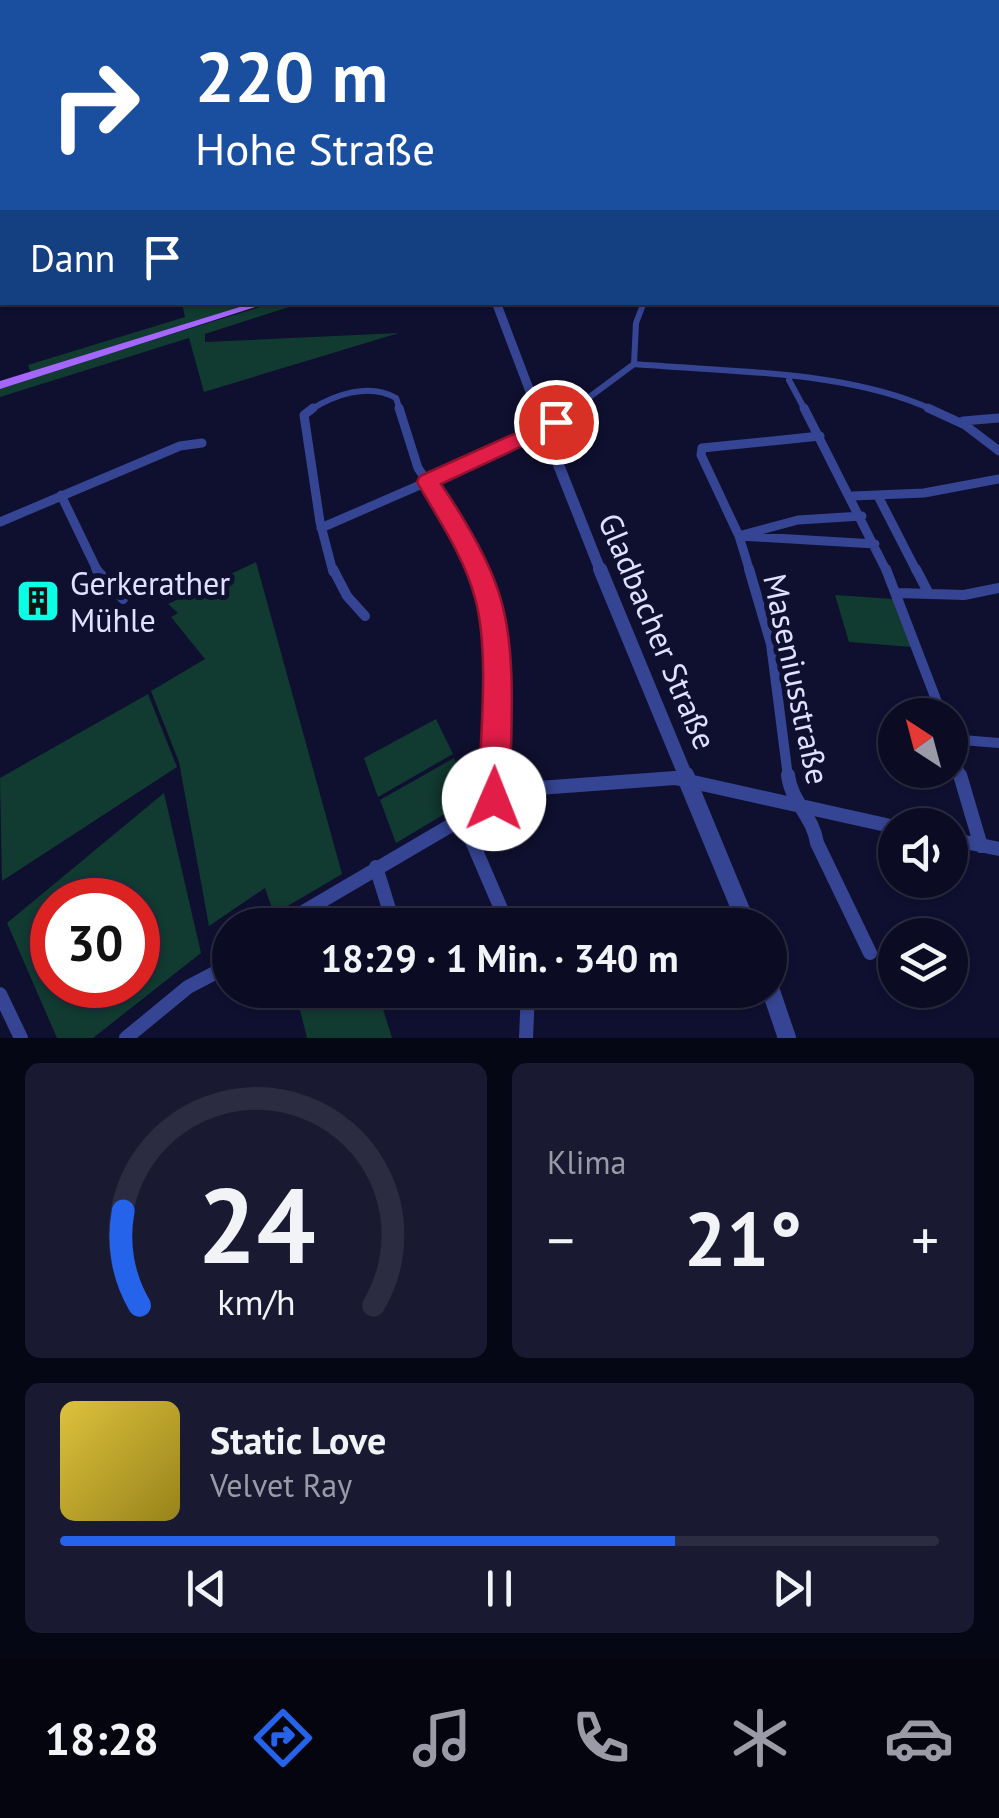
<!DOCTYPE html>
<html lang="de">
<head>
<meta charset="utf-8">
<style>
	body { margin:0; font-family:"PT Sans",sans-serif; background:#191a31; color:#f1f3f6; height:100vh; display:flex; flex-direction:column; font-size:38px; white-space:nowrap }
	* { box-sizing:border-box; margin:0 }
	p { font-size:32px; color:#9a9ba6 }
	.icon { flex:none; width:55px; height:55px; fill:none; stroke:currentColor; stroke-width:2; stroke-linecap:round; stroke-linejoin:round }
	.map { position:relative; height:1038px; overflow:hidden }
	.drawer { display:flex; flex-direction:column; gap:25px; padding:25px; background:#060714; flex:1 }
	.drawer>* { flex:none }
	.banner { position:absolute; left:0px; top:0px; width:1000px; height:305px; box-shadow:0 2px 8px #0004,0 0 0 2px #2b2c41; background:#1a4fa0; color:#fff; overflow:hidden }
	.needle { width:65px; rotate:324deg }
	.tools { position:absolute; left:878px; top:698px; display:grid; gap:20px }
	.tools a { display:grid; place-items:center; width:90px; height:90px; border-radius:50%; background:#0b0c24; box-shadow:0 2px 8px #0004,0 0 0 2px #2b2c41; font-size:50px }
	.speed { position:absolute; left:30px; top:878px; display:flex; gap:20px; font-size:50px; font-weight:700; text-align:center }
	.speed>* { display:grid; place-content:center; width:130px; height:130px; border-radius:50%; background:#0b0c24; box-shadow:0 2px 8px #0004,0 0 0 2px #2b2c41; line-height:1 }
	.speed .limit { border:15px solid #d22; background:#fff; color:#111 }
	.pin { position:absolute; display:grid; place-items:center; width:85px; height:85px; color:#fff; margin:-42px; border:5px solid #fff; border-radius:50%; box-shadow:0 2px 10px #0007 }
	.me { position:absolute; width:110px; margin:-55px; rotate:1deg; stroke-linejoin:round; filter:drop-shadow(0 0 8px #0008) }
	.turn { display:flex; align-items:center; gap:35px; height:210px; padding:0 30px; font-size:45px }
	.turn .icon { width:130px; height:130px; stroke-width:2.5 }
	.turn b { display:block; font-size:70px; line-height:85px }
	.then { display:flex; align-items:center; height:95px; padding:0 30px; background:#0003; gap:20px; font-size:38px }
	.big { font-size:75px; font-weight:800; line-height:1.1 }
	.drawer .tile { flex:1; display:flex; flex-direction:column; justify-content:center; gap:15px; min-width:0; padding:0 35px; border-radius:15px; background:#191a31 }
	.drawer .dial { align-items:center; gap:0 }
	.dial svg { height:260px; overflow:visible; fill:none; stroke:#2b2c41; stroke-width:7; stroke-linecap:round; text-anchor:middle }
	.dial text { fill:#f1f3f6; stroke:none }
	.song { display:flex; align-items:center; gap:30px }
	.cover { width:120px; height:120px; border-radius:15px; background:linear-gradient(135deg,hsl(50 70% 55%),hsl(50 70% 35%)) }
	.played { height:10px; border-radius:5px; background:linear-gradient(90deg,#2563eb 70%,#2b2c41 70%) }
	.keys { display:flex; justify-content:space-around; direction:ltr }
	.heat { display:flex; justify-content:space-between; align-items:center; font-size:55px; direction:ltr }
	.drawer .tiles { flex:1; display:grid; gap:25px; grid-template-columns:1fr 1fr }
	.tile:last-child { grid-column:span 2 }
	.trip { position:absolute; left:212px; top:908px; width:575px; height:100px; border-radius:50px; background:#0b0c24; box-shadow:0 2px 8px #0004,0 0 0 2px #2b2c41; font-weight:800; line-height:100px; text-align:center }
	.menu { display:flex; height:160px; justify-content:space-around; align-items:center; background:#04050e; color:#9a9ba6 }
	.menu .icon { width:70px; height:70px }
	.menu .active { color:#2563eb }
	.menu b { font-size:45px; color:#f1f3f6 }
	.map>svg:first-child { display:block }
</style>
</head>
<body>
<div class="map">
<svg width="999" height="1038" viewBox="0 0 999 1038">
	<rect width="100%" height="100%" fill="#0f1030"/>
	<path fill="#113a30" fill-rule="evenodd" d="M205 302 258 303 31 373 28 365 185 317 182 303Z
		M273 303H352L295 305 205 334V342L399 333 204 392 189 338 0 397V387Z
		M256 562 342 874 274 914 265 888 209 926 179 762 151 691 205 659 171 617 178 613 168 604Z
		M835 595 893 599 912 647 849 642Z
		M148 694 177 767 2 881 0 778Z
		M436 719 453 754 378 797 364 758Z
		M454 758 473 797 396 843 380 800Z
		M164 793 201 953 93 1038H57L7 923ZM52 900H138V985H52Z
		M295 990H377L392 1038H307Z"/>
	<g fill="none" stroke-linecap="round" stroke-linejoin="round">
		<path stroke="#354593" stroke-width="6" d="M634 364C728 372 847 370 933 410
			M789 380 805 410
			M310 410C334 395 369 382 396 398L400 410
			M572 410 634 364 636 323 644 302"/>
		<path stroke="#354593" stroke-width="9" d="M313 408 304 415 320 522 333 572
			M399 408 418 468 455 523 476 572
			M804 408 887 572
			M928 408 965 425 999 451
			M963 421 999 418
			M61 495 98 572
			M853 496 924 493 999 479
			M878 496 917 572
			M0 522 180 446 202 443
			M321 528 544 431 575 408
			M742 535 798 520 862 516
			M739 536 875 544
			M750 572 739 536 701 455 702 448 820 436"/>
		<path stroke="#354593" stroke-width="10" d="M96 569 123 599
			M333 569 347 596 365 616
			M475 569C503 634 495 708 494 777
			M749 569 771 644 788 777
			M886 569 942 715
			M916 569 929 594
			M898 593 964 595 999 588
			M950 739 999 743
			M950 740 961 777"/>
		<path stroke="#354593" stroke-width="14" d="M788 775C791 802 813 816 817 843L870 953
			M960 775 981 846
			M494 799V775
			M462 818 508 925
			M950 839 999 849
			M376 867 394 925
			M281 925 511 790 675 778 895 827
			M0 994 21 1038
			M126 1038 188 987 230 965
			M526 1038 528 990"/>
		<path stroke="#354593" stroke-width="9" d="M496 302 537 410"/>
		<path stroke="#354593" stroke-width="11" d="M536 408 601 572"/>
		<path stroke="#354593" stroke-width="14" d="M600 569 686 777"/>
		<path stroke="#354593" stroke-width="18" d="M685 775 747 925
			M770 988 787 1038"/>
		<path fill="#a565ff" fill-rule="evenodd" d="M256 302H271L0 389V381Z"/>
	</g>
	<linearGradient id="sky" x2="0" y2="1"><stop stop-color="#08091a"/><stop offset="0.42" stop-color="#313759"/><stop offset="1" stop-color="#313759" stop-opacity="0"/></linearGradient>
	<rect width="999" height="251" fill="url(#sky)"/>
	<path fill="#e11d48" stroke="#92132f" stroke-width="2.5" d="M556 415 563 417V427L441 484C464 518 490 560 501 600 518 659 510 737 510 799L505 810 494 815 482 810 478 799C480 743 490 651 475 598 464 556 438 519 417 482L420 476Z"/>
	<defs>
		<symbol id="building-square" viewBox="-11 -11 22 22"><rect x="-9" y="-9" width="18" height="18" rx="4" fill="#0affe4" stroke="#0f1030"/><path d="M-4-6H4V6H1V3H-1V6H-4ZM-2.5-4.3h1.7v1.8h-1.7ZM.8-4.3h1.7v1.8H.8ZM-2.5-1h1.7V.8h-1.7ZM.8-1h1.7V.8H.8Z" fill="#111"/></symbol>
	</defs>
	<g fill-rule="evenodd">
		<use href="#building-square" x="13" y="576" width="50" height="50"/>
	</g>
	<g text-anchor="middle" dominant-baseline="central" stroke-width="10" stroke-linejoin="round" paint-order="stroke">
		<g font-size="32" fill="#dee1ff" stroke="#0f1030" text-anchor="start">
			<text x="70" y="583">Gerkerather<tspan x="70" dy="37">Mühle</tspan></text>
		</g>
		<g font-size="32" fill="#dee1ff" stroke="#0f1030">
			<text transform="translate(658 631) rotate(67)">Gladbacher Straße</text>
			<text transform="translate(797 679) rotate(78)">Maseniusstraße</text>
		</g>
	</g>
</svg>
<div class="tools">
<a><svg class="needle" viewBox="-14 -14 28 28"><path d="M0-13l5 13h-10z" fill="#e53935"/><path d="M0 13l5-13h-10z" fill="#9a9ba6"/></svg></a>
<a><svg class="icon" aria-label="sound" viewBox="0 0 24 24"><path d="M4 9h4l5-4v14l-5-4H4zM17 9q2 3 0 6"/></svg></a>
<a><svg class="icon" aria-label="layers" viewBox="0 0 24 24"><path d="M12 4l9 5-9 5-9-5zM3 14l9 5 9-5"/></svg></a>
</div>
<div class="speed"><div class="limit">30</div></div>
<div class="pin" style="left:556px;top:422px;background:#d93025"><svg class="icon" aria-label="arrive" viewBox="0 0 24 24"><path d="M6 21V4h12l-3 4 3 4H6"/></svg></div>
<svg class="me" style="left:494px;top:799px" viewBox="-20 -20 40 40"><circle r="19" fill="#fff"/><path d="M0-13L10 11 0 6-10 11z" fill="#e11d48"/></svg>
<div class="trip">18:29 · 1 Min. · 340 m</div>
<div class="banner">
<div class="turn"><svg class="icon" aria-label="right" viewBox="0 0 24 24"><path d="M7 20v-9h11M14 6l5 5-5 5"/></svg><div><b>220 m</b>Hohe Straße</div></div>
<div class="then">Dann<svg class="icon" aria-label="arrive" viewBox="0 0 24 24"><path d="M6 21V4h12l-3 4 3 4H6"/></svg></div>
</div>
</div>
<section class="drawer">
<div class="tiles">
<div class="tile dial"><svg viewBox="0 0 100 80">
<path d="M14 69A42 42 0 1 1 86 69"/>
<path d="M14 69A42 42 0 0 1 9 40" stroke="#2563eb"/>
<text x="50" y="56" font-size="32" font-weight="700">24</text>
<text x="50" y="72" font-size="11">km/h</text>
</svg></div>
<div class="tile"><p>Klima</p>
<div class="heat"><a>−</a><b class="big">21°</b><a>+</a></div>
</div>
<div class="tile">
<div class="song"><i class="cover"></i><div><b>Static Love</b><p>Velvet Ray</p></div></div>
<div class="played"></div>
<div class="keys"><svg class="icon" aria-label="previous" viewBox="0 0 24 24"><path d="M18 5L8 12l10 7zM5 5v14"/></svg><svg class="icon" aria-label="pause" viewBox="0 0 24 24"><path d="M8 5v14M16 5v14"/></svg><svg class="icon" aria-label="next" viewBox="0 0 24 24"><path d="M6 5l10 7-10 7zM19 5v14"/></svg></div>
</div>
</div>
</section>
<nav class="menu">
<b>18:28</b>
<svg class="icon active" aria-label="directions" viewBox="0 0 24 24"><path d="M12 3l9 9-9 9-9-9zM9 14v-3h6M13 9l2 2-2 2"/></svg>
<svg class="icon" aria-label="music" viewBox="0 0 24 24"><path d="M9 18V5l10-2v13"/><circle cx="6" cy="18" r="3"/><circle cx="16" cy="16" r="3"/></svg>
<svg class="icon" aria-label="phone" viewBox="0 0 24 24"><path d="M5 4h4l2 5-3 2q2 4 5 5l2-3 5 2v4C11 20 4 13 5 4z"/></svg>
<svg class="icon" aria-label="climate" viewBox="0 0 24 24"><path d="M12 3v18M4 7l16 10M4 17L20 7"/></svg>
<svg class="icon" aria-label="car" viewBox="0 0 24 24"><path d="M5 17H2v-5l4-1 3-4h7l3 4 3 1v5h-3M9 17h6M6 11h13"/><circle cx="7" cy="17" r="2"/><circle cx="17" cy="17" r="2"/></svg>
</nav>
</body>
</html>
